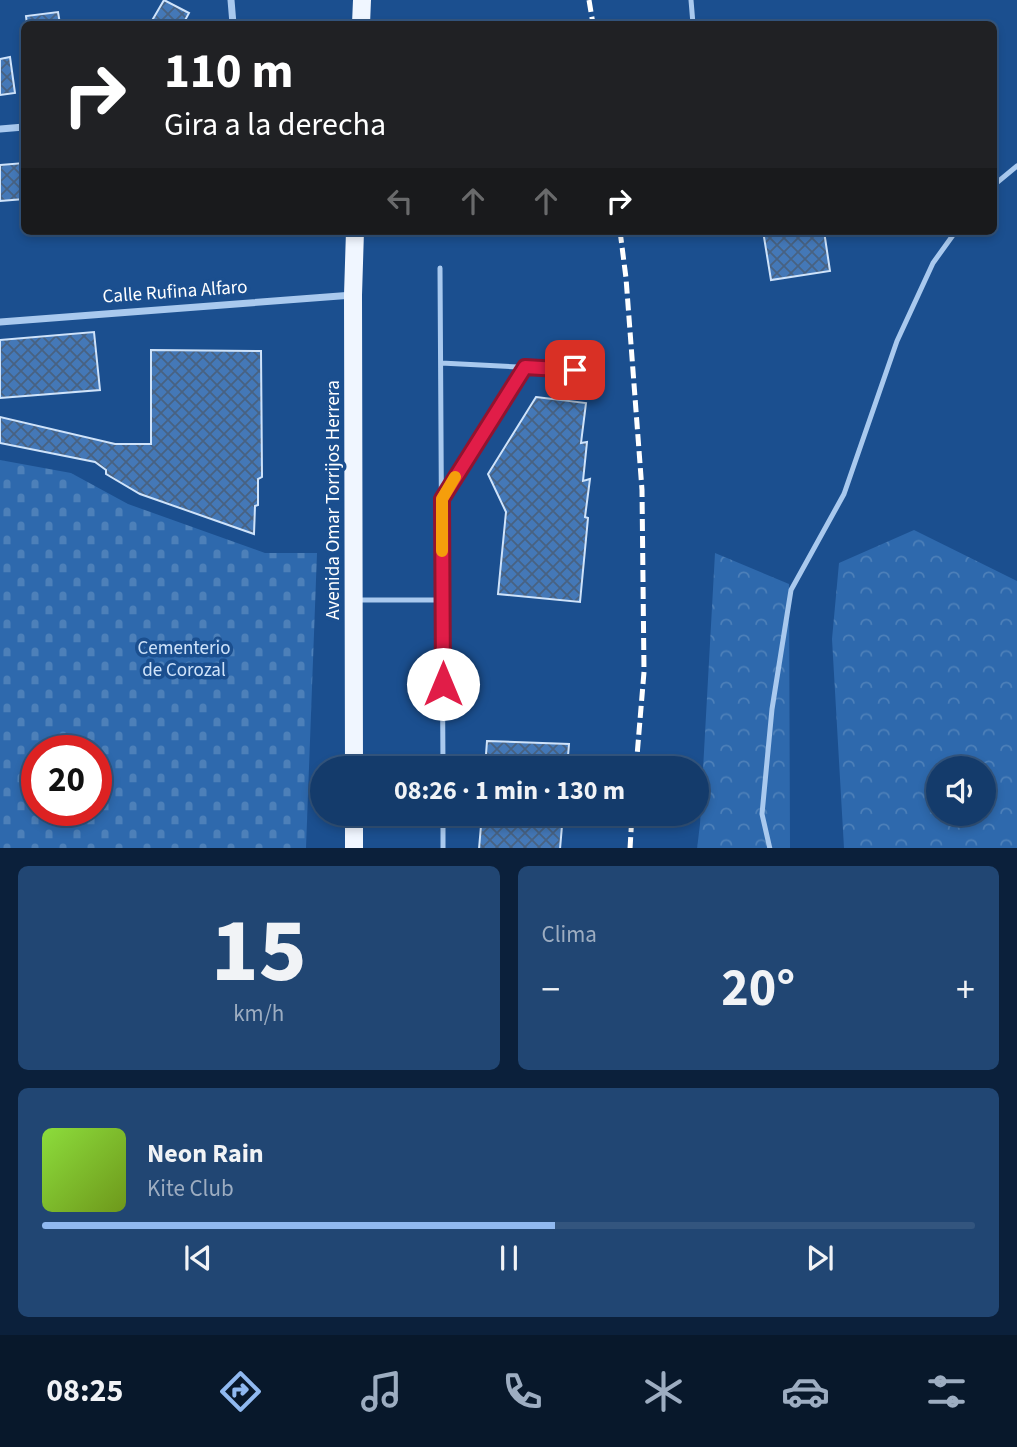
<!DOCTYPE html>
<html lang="es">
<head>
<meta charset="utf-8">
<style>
	body { margin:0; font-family:"Source Sans 3",sans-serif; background:#214673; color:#f1f3f6; height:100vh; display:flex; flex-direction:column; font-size:26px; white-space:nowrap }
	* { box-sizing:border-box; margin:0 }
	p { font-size:23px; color:#9dadc1 }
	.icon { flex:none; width:38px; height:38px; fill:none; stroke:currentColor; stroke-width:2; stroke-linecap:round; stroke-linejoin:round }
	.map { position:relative; height:848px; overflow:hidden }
	.details { display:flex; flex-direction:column; gap:18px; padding:18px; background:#0b203b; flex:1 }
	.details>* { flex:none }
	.banner { position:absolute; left:21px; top:21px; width:976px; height:214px; border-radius:10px; box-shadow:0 4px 10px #0003,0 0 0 2px #33557e; background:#202124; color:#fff; overflow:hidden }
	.buttons { position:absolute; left:926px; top:756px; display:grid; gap:14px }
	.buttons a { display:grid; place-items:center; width:70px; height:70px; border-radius:50%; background:#143b6b; box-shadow:0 4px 10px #0003,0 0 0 2px #33557e; font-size:35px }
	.speed { position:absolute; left:21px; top:735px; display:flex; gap:14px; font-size:35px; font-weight:700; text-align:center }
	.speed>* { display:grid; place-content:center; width:91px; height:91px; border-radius:50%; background:#143b6b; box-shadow:0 4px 10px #0003,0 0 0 2px #33557e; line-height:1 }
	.speed .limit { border:10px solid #d22; background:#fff; color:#111 }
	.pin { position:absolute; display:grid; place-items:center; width:60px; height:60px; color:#fff; margin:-30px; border-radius:14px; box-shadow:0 4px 10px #0006 }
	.me { position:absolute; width:77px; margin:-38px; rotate:0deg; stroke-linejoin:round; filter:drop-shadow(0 0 5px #0008) }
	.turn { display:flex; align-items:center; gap:24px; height:147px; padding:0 28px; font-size:32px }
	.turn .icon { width:91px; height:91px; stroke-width:2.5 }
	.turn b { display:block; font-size:49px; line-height:60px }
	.lanes { display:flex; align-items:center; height:66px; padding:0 28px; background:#0003; justify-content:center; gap:35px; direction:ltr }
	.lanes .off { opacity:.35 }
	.big { font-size:52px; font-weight:700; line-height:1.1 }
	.details .widget { flex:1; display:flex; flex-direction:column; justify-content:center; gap:10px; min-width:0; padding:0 24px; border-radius:10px; background:#214673 }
	.details .dial { align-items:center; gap:0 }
	.dial b { font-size:91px; line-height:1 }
	.song { display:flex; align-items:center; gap:21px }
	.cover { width:84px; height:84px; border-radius:10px; background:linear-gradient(135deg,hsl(90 70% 55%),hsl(80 70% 35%)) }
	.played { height:7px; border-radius:4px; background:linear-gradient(90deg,#90b9f0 55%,#33557e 55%) }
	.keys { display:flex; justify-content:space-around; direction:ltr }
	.heat { display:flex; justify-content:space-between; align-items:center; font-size:38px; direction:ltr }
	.details .tiles { flex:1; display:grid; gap:18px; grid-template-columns:1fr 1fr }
	.widget:last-child { grid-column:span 2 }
	.trip { position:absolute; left:310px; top:756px; width:399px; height:70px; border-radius:35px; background:#143b6b; box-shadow:0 4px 10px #0003,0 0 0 2px #33557e; font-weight:700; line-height:70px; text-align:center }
	.tab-bar { display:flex; height:112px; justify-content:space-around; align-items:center; background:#08182b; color:#9dadc1 }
	.tab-bar .icon { width:49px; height:49px }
	.tab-bar .selected { color:#90b9f0 }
	.tab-bar b { font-size:32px; color:#f1f3f6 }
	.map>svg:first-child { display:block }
</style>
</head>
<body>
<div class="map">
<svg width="1017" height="849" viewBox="0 0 1017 849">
	<defs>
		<pattern id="forest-crowns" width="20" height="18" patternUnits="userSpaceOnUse" patternTransform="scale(1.75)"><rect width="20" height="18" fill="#2e69ad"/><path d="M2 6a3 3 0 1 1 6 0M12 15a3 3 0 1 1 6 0" fill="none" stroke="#4d80b9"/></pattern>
		<pattern id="cemetery-stones" width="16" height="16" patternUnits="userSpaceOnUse" patternTransform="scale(1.75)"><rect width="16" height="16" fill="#2e69ad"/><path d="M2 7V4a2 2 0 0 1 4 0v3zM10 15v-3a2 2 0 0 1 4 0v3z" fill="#4d80b9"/></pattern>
		<pattern id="building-cross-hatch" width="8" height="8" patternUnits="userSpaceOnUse" patternTransform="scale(1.75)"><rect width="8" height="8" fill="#4478b7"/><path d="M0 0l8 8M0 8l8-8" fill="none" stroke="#486282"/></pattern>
	</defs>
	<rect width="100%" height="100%" fill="#1b4f8f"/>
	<path fill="url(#forest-crowns)" fill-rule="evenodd" d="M914 530 1017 581V848H844L832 639 839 563ZM938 768H984V814H938Z
		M715 553 789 584 790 848 697 849 700 824Z"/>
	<path fill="url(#cemetery-stones)" fill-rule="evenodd" d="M0 460 71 473 128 504 265 553H317L306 848H0ZM37 751H96V810H37Z"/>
	<path fill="url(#building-cross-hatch)" stroke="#cfe3fa" stroke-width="2" d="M164 0 189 13 183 24H150Z
		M58 12 60 24H27L26 16Z
		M10 57 15 93 0 95V59Z
		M24 163V199L0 201V165Z
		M763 231H824L830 271 771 280Z
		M94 332 100 390 0 398V340Z
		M151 350 261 351 262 477 258 479V505L255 506 254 534 140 494 106 474V470L95 462 0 443V417L115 444H151Z
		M536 397 586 403 581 443 587 442 583 481 590 479 585 517 588 518 580 602 498 594 506 512 488 474Z
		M487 741 569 744 567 768H485Z
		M482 814H563L560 849H479Z"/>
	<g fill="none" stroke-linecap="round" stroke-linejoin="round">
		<path stroke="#a9c9ee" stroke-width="5" d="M691 0 693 24
			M994 185 1017 166
			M440 268 443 768
			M441 363 575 370
			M442 499 525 367
			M358 600H442
			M443 814V849
			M770 849 762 814 772 709 791 590 844 494 897 341 933 263 956 231"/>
		<path stroke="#a9c9ee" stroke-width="7" d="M231 0 233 24
			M0 129 24 127
			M0 322 353 295"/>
		<path stroke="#f0f6ff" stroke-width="18" d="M361 24 362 0
			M354 768 353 295 355 231
			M354 814V849"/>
		<path stroke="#fff" stroke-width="5" stroke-dasharray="12 5" stroke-linecap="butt" d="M589 0 593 24
			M620 231 626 278 642 490 644 672 636 768
			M630 849 632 814"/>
	</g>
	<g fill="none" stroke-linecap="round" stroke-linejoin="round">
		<defs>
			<path id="route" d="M443 684 442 499 525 367 575 370"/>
		</defs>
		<use href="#route" stroke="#92132f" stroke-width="18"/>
		<use href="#route" stroke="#e11d48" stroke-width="12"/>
		<path stroke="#f59e0b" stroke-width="12" d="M442 551V499L455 477"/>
	</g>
	<g text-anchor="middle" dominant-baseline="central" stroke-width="7" stroke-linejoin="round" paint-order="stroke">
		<g font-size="19" fill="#fff" stroke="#1b4f8f">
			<text transform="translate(175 292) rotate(-4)">Calle Rufina Alfaro</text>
			<text transform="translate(333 500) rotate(-90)">Avenida Omar Torrijos Herrera</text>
		</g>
		<g font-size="19" fill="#cfe3fa" stroke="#1b4f8f">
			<text x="184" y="648">Cementerio<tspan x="184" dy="22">de Corozal</tspan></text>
		</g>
	</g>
</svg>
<div class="buttons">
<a><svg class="icon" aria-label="sound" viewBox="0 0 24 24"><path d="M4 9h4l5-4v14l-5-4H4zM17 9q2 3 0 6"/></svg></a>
</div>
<div class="speed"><div class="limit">20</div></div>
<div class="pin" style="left:575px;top:370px;background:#d93025"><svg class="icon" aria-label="arrive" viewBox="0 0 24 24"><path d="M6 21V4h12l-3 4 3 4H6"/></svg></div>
<svg class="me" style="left:443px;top:684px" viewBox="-20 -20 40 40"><circle r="19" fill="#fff"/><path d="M0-13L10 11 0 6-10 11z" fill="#e11d48"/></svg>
<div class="trip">08:26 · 1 min · 130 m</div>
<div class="banner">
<div class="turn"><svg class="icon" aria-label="right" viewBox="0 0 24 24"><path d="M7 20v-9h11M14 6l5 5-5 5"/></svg><div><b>110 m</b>Gira a la derecha</div></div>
<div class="lanes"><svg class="icon off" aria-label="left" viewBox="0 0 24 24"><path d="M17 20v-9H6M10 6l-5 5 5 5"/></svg><svg class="icon off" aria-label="ahead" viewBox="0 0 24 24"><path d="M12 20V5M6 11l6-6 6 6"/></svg><svg class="icon off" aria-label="ahead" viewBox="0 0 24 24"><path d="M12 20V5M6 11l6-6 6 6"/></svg><svg class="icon" aria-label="right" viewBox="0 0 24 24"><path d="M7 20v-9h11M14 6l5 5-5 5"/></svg></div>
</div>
</div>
<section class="details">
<div class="tiles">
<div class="widget dial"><b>15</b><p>km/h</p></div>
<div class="widget"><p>Clima</p>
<div class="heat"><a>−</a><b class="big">20°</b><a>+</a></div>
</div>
<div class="widget">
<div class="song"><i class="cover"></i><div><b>Neon Rain</b><p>Kite Club</p></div></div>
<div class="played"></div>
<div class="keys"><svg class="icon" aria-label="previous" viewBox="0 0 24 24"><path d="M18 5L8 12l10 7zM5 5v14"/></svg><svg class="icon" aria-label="pause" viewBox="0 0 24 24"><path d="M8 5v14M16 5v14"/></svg><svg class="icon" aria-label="next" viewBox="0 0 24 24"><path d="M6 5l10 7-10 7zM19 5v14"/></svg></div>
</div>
</div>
</section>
<nav class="tab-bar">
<b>08:25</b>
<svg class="icon selected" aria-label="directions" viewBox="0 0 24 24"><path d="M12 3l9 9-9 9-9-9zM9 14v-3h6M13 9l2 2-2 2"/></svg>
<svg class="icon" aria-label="music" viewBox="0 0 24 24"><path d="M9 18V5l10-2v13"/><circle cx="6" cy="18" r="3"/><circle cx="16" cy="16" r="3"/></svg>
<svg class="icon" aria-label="phone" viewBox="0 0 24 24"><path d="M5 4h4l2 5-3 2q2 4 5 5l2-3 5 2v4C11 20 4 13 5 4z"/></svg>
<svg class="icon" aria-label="climate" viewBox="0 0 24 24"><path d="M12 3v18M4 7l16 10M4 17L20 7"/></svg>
<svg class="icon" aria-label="car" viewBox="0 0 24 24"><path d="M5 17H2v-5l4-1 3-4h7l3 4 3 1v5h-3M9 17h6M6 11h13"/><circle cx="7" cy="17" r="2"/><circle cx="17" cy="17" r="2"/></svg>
<svg class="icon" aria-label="filters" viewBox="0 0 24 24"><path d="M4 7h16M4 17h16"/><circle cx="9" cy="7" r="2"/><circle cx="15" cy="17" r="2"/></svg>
</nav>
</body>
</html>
